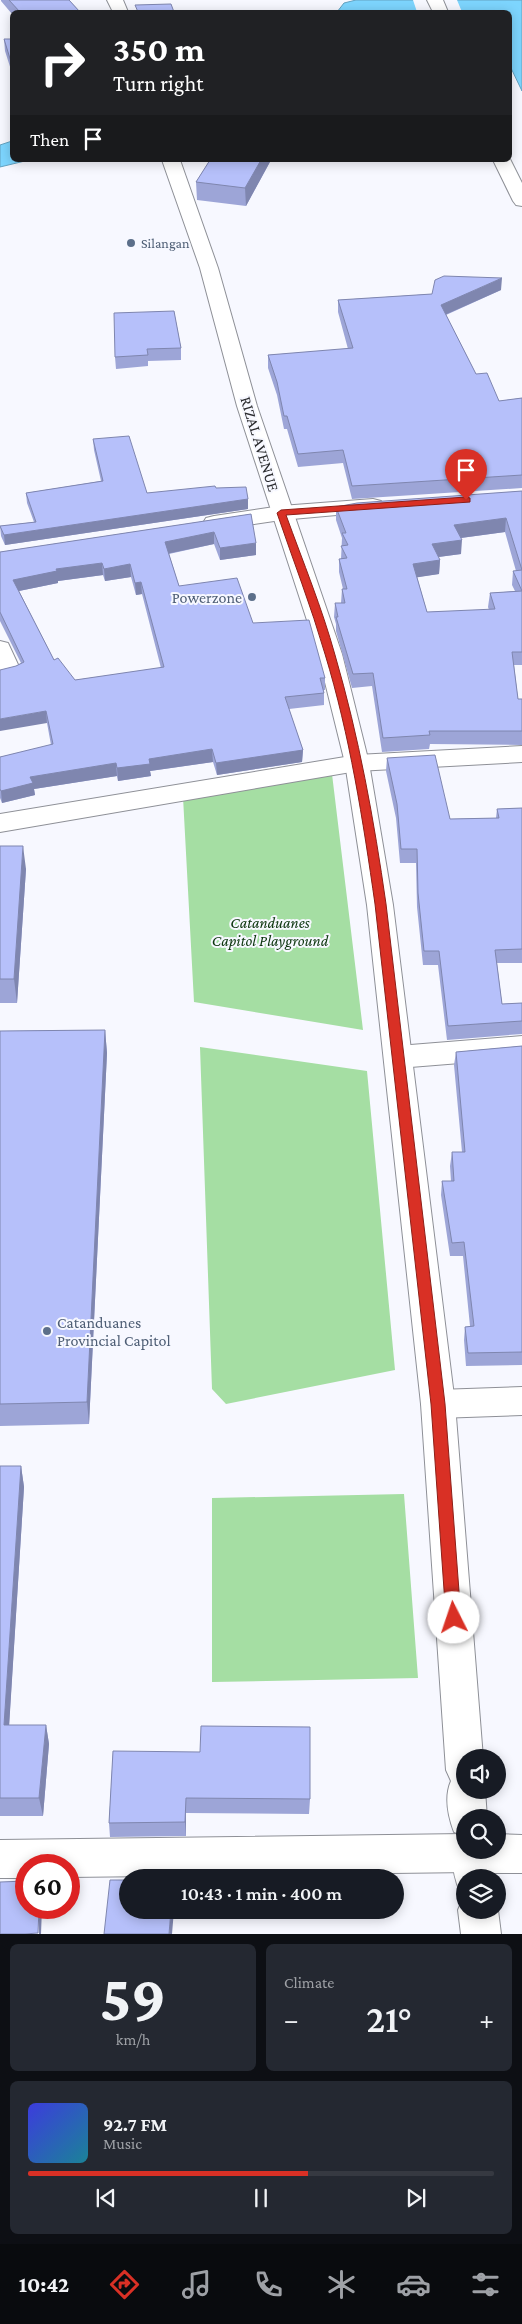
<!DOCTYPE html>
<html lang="en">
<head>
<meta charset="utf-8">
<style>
	body { margin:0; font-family:"Crimson Pro",serif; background:#242831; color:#f1f3f6; height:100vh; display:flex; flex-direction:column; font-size:19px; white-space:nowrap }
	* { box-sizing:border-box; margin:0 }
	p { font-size:16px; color:#9ea1a6 }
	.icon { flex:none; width:28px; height:28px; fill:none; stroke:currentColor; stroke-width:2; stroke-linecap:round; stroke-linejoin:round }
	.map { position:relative; height:1934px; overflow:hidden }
	.side { display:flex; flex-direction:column; gap:10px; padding:10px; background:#0d0f14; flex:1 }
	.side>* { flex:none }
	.banner { position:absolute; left:10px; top:10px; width:502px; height:152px; border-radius:8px; box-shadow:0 2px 12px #0003; background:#202124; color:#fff; overflow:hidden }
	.tools { position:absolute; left:456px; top:1749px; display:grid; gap:10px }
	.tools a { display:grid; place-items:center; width:50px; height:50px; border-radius:50%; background:#171b24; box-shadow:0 2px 12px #0003; font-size:25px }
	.speed { position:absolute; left:15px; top:1854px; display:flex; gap:10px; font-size:25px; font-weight:700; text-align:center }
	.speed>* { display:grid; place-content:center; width:65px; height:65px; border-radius:50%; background:#171b24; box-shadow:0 2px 12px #0003; line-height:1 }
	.speed .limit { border:8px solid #d22; background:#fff; color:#111 }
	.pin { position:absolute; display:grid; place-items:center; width:42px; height:42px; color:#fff; margin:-51px -21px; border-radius:50% 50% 50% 0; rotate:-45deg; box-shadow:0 0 5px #0007 }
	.pin .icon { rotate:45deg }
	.me { position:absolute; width:55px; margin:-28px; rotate:356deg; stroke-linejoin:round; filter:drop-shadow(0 0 4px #0008) }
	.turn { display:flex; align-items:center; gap:18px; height:105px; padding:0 20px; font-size:22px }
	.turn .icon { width:65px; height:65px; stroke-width:2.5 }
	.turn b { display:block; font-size:35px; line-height:42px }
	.then { display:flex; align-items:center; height:48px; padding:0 20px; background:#0003; gap:10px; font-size:19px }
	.big { font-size:38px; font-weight:600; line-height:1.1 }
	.side .tile { flex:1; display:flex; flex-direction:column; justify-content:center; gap:8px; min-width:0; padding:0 18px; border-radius:8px; background:#242831 }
	.side .dial { align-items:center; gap:0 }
	.dial b { font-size:65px; line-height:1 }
	.song { display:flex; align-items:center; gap:15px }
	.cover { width:60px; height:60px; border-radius:8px; background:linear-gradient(135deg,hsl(240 70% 55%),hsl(190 70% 35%)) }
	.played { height:5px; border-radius:2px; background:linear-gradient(90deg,#d93025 60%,#363941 60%) }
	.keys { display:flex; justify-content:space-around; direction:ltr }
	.heat { display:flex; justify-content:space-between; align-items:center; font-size:28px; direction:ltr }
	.side .tiles { flex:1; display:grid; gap:10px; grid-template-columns:1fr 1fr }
	.tile:last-child { grid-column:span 2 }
	.trip { position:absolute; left:119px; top:1869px; width:285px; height:50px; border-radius:25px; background:#171b24; box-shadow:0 2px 12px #0003; font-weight:600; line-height:50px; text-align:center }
	.dock { display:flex; height:80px; justify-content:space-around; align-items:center; background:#090b0e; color:#9ea1a6 }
	.dock .icon { width:35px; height:35px }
	.dock .current { color:#d93025 }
	.dock b { font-size:22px; color:#f1f3f6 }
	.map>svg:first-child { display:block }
</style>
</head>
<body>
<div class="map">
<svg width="522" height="1934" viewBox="0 0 522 1934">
	<rect width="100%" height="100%" fill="#f7f8ff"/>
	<path fill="#a5dea3" d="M332 774 363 1030 194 1002 183 797Z
		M200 1047 367 1071 395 1370 226 1404 212 1389Z
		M404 1494 418 1678 212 1682V1498Z"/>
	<path fill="#7dd5fe" stroke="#64a2c0" d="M356 0H522V91L510 66V12H337L344 3Z
		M12 141V160H29L0 167V145Z"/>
	<path fill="#f7f8ff" d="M413 0H457L462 12H417Z"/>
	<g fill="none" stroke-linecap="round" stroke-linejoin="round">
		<defs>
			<path id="minor" d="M373 499 381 501 384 506 381 511 281 520 214 530 206 528 203 523 206 518 214 516 281 506Z
				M0 641 8 643 21 671 17 676 9 678 0 675Z
				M522 746V762L357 771 0 832V814L357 755Z
				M522 1036V1058L398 1068 388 1065 384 1057 388 1049 398 1046Z
				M522 1387V1415L438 1418 426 1414 421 1404 426 1394 438 1390Z
				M465 1834V1850H489L490 1853 485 1867 471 1872 69 1877V1865H26V1878H0V1840Z"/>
			<path id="major" d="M107 0H123L128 12H113Z
				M427 0H443L448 12H433Z
				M510 159 522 183V206L516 205 513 201 493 160Z
				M162 160H180L218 268 257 406 342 654 369 763 393 905 455 1404 483 1758H465V1790H485L487 1818H465V1850H498V1834L522 1835V1873H493V1878H465V1894L460 1892C452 1873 450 1855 457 1836L462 1835 454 1832C448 1816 444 1797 451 1781L446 1770 421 1404 367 905 345 763 318 654 237 406 200 268Z
				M464 1896 465 1910H498L501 1934H461L458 1910Z"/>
		</defs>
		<use href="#minor" stroke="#8e9097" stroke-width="2"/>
		<use href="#major" stroke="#8e9097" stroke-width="2"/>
		<use href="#minor" fill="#fff" fill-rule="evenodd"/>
		<use href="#major" fill="#fff" fill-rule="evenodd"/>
	</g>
	<path fill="#9da5d7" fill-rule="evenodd" d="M1 0H69L80 12H12V14L1 1Z
		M4 39H12V73L5 51Z
		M210 160H271L246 206 197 200 196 182Z
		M501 290 446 315 476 374 499 401 522 398V488L352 499 343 463 298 467 287 429H284L277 395 268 368V355L348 349 338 312V300L432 294Z
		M174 311 181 348V360L148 361V366L116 369 115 357Z
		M93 439 147 493 216 488 248 499V509L5 545 1 536 0 526 34 522 27 503 26 493 101 481 94 450Z
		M522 491V665H514L518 699H522V745L430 744 429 749 382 752 372 686 352 688 336 631V624L334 617 335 603H341L342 589H343L339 572V559H341L342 538 336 520V507ZM505 532 516 571H513L512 585 515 591 490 593 488 607 489 610 427 612 417 577 439 574 440 560 438 557 461 554V538Z
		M251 514 256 555 220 560 214 544 169 554 179 586 253 623 325 678V690H323L324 693V705L289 709 303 750 302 762 217 775 213 762 150 771 151 776 118 781 117 776 34 789 35 795 2 803 0 798V757L51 745 47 723 16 666 21 663 0 621V552ZM103 575 105 581 131 577 136 595 142 594 161 668 75 680 54 660 19 591 58 583V581Z
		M387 758 450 819 496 818 497 809 522 808V963H497L502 1004 522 1003V1034L447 1040 438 965H423L417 907 416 863H400L396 818 386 771Z
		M0 846 26 869 17 1003H0Z
		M105 1030 107 1053 89 1424 0 1426V1031Z
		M522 1046V1365L466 1366 464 1340 465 1327 470 1326 463 1256H450L441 1195 442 1181H451L450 1166 452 1152H462L454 1065 456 1052Z
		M0 1466H21L24 1487 9 1725H46L49 1744 43 1816H0Z
		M113 1751 310 1799 309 1814 186 1813V1836L110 1837 109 1823Z"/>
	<path fill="#7f86af" d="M261 160H271L246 206 245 188Z
		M502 278 501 290 440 317 441 305Z
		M248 499V509L5 545 4 535Z
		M506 518 505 532 453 539 454 525Z
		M214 532V544L166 554 165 542Z
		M462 540 461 554 431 558 432 544Z
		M256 543V555L220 560V548Z
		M440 560 439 574 413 578V564Z
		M102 563 103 575 58 581V583L14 592 13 580 56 569Z
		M130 564 131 577 105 581 104 569Z
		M141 582 142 594 136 595 135 583Z
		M46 711 47 723 0 731V719Z
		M212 749 213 762 150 771 151 776 118 781 117 768 149 759Z
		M303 750 302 762 217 775 216 763Z
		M116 763 117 776 34 789 35 795 2 803 1 791 30 777Z
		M23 846 26 869 17 1003 14 979Z
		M105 1030 107 1053 89 1424 87 1402Z
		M21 1466 24 1487 8 1744 4 1725Z
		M46 1725 49 1744 43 1816 39 1798Z
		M186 1798V1836L185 1822Z
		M39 1908H42L41 1934H39Z
		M171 1910H174L172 1934H169Z"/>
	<path fill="#b6c0fa" stroke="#7f86af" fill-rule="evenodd" d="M9 0H69L80 12H20Z
		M171 4 174 12H138L135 5Z
		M4 39H12V65Z
		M210 160H261L245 188 196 182Z
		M444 276 502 278 441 305 476 374 487 373 499 401 522 398V475L352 486 343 450 298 454 287 416H284L277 382 268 355 353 348 338 300 432 294 435 280Z
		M174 311 181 348 147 349 148 355 115 357 114 313Z
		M129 436 147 493 215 486 216 488 246 487 248 499 4 535 0 526 36 522 26 493 103 481 93 439Z
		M522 491V652H512L518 699H522V731H429L430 735 383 738 373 673 353 674 336 617H338L335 603H345L342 589H347L339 559 347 558 341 546 348 545 342 533H346L336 507 357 503ZM506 518 522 570 513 571 522 591 490 593 495 609 427 612 413 564 440 560 432 544 462 540 454 525Z
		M251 514 256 543 220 548 214 532 165 542 179 586 237 578 253 623 309 620 325 678H320L324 693 285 697 303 750 216 763 212 749 149 759 150 764 117 768 116 763 30 777 33 783 1 791 0 789V757L53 744 46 711 0 719V670L16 666 24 662 0 612V552ZM102 563 104 569 130 564 135 583 141 582 164 667 75 680 58 658 54 660 13 580 57 571 56 569Z
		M435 755 450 819 499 818 497 809 522 808V949L495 950 502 1004 522 1003V1021L448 1026 439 951H424L418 893 417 849H401L397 804 387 758Z
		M0 846H23L14 979H0Z
		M105 1030 87 1402 0 1404V1031Z
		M522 1046V1352L468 1353 465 1327 474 1326 464 1242 452 1243 442 1181H454L452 1152H465L456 1052Z
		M0 1466H21L4 1725H46L39 1798H0Z
		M201 1726 310 1727V1799L186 1798 185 1822 109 1823 113 1751 200 1752Z
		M110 1880H128V1910H171L169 1934H104Z
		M26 1881V1908H39L38 1933 25 1934H0V1882Z"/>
	<path fill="#d93025" stroke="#8d1f18" d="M466 497 470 498V502L286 515C303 562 322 608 335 655 359 737 374 820 386 904L445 1404 461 1618 459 1623 454 1625 449 1623 446 1618 431 1404 375 904C363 820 350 736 325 654 311 606 293 560 277 513L281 510Z"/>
	<g fill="#5c6f8a" stroke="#f7f8ff" stroke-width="2">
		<circle cx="131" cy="243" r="5"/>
		<circle cx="252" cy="597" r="5"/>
		<circle cx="47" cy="1331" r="5"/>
	</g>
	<g text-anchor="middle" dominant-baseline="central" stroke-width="4" stroke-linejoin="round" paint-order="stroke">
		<g font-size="14" fill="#4e5e75" stroke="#f7f8ff" text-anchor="start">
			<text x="141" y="243">Silangan</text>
		</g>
		<g font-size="16" fill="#2a2b2e" stroke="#f7f8ff">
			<text transform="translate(260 444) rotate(73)">RIZAL AVENUE</text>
		</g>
		<g font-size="16" fill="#4e5e75" stroke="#f7f8ff" text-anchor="end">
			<text x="242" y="597">Powerzone</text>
			<text x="57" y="1322" text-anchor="start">Catanduanes<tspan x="57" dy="18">Provincial Capitol</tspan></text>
		</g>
		<g font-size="16" font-style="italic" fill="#0b350d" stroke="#f7f8ff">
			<text x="270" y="922">Catanduanes<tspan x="270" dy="18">Capitol Playground</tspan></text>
		</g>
	</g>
</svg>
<div class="tools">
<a><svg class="icon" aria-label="sound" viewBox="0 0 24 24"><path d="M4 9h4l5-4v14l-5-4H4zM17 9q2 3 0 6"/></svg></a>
<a><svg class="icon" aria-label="search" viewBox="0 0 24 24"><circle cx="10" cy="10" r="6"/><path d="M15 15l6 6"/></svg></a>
<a><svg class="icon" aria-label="layers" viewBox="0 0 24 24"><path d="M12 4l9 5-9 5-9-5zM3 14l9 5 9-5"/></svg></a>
</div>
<div class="speed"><div class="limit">60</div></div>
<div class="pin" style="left:466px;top:500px;background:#d93025"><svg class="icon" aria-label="arrive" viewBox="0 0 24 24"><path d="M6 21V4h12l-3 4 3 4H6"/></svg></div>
<svg class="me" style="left:454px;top:1618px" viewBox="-20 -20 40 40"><circle r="19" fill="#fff"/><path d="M0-13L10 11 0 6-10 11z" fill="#d93025"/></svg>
<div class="trip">10:43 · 1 min · 400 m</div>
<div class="banner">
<div class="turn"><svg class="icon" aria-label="right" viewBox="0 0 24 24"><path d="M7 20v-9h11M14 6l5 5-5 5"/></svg><div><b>350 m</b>Turn right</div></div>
<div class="then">Then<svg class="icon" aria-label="arrive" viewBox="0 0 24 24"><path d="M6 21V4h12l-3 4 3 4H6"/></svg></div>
</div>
</div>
<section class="side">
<div class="tiles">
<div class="tile dial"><b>59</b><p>km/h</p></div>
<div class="tile"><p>Climate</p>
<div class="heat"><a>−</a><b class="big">21°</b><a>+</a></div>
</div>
<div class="tile">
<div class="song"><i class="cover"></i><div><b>92.7 FM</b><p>Music</p></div></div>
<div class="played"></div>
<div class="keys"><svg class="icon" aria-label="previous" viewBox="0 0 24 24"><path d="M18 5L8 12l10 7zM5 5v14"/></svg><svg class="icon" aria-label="pause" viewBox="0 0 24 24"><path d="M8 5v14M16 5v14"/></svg><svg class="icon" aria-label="next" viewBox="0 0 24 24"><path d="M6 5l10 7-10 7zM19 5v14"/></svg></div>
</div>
</div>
</section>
<nav class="dock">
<b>10:42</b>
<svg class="icon current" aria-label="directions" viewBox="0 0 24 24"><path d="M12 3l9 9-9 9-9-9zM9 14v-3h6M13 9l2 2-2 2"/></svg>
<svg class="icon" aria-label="music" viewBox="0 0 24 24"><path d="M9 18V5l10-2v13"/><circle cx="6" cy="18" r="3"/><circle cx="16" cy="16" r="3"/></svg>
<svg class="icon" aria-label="phone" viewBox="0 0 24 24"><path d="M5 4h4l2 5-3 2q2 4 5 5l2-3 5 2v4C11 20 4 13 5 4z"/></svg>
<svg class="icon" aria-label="climate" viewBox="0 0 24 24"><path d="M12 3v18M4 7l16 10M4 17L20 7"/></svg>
<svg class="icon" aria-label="car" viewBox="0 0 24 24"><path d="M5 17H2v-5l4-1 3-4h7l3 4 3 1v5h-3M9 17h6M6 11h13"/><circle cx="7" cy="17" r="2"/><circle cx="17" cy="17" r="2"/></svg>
<svg class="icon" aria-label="filters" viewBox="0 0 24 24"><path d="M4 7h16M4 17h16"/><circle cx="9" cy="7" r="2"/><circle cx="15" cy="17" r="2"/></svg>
</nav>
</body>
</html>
